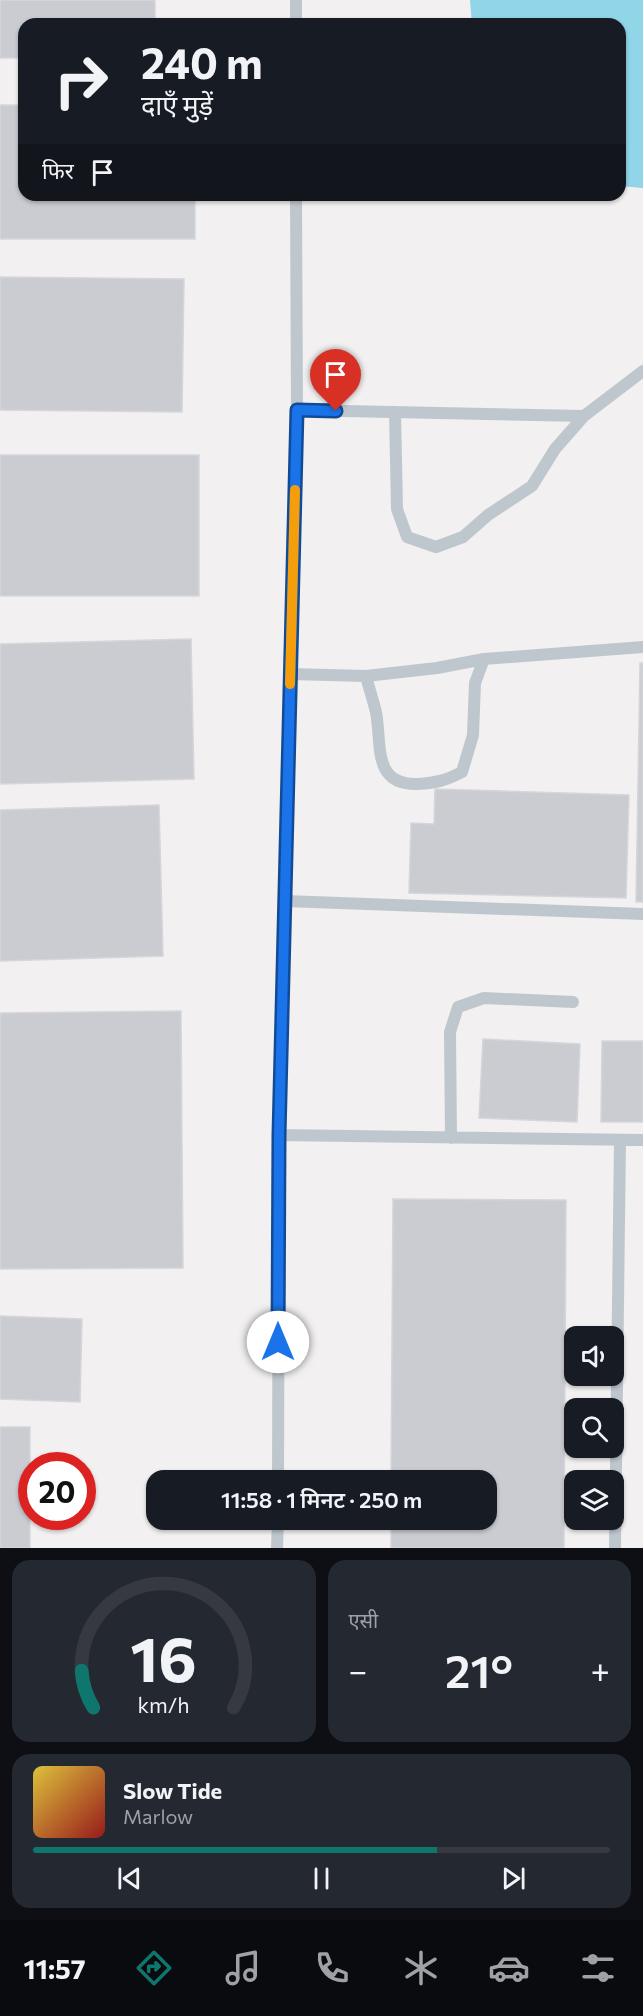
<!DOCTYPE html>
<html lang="hi">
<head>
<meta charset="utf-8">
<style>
	body { margin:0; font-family:Commissioner,"Noto Sans Devanagari",sans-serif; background:#242831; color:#f1f3f6; height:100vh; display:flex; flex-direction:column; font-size:22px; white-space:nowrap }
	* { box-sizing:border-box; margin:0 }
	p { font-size:20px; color:#9ea1a6 }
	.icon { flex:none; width:33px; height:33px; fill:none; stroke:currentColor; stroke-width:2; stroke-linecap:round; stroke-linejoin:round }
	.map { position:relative; height:1548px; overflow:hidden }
	.drawer { display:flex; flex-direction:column; gap:12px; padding:12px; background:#0d0f14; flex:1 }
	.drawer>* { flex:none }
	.banner { position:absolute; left:18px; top:18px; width:608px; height:183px; border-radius:18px; box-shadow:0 2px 4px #0004; background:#171b24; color:#f1f3f6; overflow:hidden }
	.controls { position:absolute; left:564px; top:1326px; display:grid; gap:12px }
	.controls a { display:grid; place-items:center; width:60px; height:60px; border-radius:12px; background:#171b24; box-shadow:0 2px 4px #0004; font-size:30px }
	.speed { position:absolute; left:18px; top:1452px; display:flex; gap:12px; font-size:30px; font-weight:700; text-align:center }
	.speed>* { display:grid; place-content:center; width:78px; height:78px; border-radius:50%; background:#171b24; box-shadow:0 2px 4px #0004; line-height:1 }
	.speed .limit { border:9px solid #d22; background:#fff; color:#111 }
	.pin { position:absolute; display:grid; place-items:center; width:51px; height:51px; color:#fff; margin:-62px -26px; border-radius:50% 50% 50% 0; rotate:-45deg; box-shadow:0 0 6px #0007 }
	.pin .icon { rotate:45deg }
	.me { position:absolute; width:66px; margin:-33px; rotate:0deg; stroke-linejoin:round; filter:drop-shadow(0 0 4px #0008) }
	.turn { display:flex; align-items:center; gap:21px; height:126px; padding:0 24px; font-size:27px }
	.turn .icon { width:78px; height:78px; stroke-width:2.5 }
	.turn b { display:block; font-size:42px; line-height:51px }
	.then { display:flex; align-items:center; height:57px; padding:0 24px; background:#0003; gap:12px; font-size:22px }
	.big { font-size:45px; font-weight:600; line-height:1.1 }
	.drawer .widget { flex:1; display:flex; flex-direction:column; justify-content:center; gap:9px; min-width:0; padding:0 21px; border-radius:18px; background:#242831 }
	.drawer .dial { align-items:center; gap:0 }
	.dial svg { height:156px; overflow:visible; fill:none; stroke:#363941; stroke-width:7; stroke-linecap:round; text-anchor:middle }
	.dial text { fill:#f1f3f6; stroke:none }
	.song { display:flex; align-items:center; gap:18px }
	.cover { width:72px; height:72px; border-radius:9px; background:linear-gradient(135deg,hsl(50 70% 55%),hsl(0 70% 35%)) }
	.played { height:6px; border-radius:3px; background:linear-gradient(90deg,#0f766e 70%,#363941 70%) }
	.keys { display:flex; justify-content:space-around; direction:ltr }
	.heat { display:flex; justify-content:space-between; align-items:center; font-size:33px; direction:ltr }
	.drawer .tiles { flex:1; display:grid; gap:12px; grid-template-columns:1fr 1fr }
	.widget:last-child { grid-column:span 2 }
	.trip { position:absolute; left:146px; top:1470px; width:351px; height:60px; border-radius:18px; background:#171b24; box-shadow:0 2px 4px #0004; font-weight:600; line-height:60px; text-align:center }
	.tab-bar { display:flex; height:96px; justify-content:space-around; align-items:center; background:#090b0e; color:#9ea1a6 }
	.tab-bar .icon { width:42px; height:42px }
	.tab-bar .on { color:#0f766e }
	.tab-bar b { font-size:27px; color:#f1f3f6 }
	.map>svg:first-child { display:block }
</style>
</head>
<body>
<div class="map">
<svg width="643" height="1548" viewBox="0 0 643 1548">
	<rect width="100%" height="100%" fill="#f2f0f0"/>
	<path fill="#90d5e8" d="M470 0H643V188L620 186V24H472Z"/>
	<path fill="#caccd2" stroke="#d4d6db" stroke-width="1.5" d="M0 0H155V24H24V58H0Z
		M0 105H24V195H195V239H0Z
		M0 277 184 279 182 412 0 410Z
		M0 455H199V596H0Z
		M191 639 194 779 0 784V644Z
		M640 663H643V902H636Z
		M435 789 629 795 626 898 409 893 411 823 434 824Z
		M159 805 163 956 0 961V810Z
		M181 1011 183 1268 0 1269V1013Z
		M483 1039 580 1044 577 1122 479 1118Z
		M602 1041H643V1122H601Z
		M393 1199 566 1200 564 1548H391V1520H486V1480H391Z
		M0 1316 82 1319 80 1402 0 1399Z
		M0 1427H30V1548H0Z"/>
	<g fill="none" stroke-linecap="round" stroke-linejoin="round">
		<path stroke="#bfc7ce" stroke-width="12" d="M296 0V24
			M297 410 584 416 643 371
			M395 412 397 509 407 537 436 547 463 537 488 515 532 486 555 449 584 416
			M290 674 366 676C369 688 373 700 376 712 382 744 372 786 418 784 436 783 447 780 462 772L473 735 475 683 484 659 643 647
			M366 676 437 668 484 659
			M285 901 643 914
			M279 1135 643 1140
			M451 1138 450 1032 458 1007 484 998 573 1002
			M278 1480 279 1135 297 410 296 195
			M277 1548 278 1520
			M615 1548 620 1140"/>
	</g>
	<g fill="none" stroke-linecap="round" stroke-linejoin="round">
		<defs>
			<path id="route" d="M278 1342 279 1135 297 410 336 411"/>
		</defs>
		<use href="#route" stroke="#114b97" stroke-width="15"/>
		<use href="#route" stroke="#1a73e8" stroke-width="10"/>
		<path stroke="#f59e0b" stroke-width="10" d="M290 684 295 490"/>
	</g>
</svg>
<div class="controls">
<a><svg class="icon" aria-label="sound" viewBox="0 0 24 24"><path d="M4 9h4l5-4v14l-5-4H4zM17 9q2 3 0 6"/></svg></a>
<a><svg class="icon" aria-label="search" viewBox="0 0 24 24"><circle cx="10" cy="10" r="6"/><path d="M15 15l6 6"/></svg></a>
<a><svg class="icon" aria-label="layers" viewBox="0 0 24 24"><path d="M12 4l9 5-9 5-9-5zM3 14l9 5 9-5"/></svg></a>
</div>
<div class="speed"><div class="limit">20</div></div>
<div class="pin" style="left:336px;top:411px;background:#d93025"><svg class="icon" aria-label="arrive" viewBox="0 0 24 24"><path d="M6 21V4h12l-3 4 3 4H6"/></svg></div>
<svg class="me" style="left:278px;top:1342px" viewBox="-20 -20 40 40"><circle r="19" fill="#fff"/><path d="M0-13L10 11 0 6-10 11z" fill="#1a73e8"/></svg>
<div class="trip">11:58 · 1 मिनट · 250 m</div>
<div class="banner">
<div class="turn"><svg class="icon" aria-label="right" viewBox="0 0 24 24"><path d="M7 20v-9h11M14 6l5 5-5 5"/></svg><div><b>240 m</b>दाएँ मुड़ें</div></div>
<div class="then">फिर<svg class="icon" aria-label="arrive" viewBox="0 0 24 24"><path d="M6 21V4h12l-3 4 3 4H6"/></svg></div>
</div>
</div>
<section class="drawer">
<div class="tiles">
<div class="widget dial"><svg viewBox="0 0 100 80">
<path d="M14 69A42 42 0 1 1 86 69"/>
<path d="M14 69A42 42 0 0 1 8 50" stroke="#0f766e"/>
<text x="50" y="56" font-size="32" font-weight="700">16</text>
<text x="50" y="72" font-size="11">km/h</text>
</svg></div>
<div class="widget"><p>एसी</p>
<div class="heat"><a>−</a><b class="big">21°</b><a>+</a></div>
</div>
<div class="widget">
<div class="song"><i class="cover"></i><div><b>Slow Tide</b><p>Marlow</p></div></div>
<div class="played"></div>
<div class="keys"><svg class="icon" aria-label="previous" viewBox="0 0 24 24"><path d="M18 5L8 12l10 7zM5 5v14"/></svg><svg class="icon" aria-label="pause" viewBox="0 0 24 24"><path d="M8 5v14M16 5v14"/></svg><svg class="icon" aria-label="next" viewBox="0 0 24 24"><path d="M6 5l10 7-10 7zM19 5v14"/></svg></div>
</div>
</div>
</section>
<nav class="tab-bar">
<b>11:57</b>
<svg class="icon on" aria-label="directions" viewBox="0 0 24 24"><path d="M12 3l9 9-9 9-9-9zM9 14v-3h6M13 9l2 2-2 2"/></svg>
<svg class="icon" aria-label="music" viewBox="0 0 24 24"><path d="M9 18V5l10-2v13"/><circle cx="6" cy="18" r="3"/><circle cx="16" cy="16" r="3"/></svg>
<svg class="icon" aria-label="phone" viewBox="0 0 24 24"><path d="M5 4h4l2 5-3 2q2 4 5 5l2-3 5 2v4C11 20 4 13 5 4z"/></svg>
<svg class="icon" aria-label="climate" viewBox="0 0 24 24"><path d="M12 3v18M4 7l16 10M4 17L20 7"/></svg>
<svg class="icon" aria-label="car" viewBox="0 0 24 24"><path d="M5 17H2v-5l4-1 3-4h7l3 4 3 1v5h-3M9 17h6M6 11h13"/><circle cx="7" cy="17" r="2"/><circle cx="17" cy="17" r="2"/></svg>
<svg class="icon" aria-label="filters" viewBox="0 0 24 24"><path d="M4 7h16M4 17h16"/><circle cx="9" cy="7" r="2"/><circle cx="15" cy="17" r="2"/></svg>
</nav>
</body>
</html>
